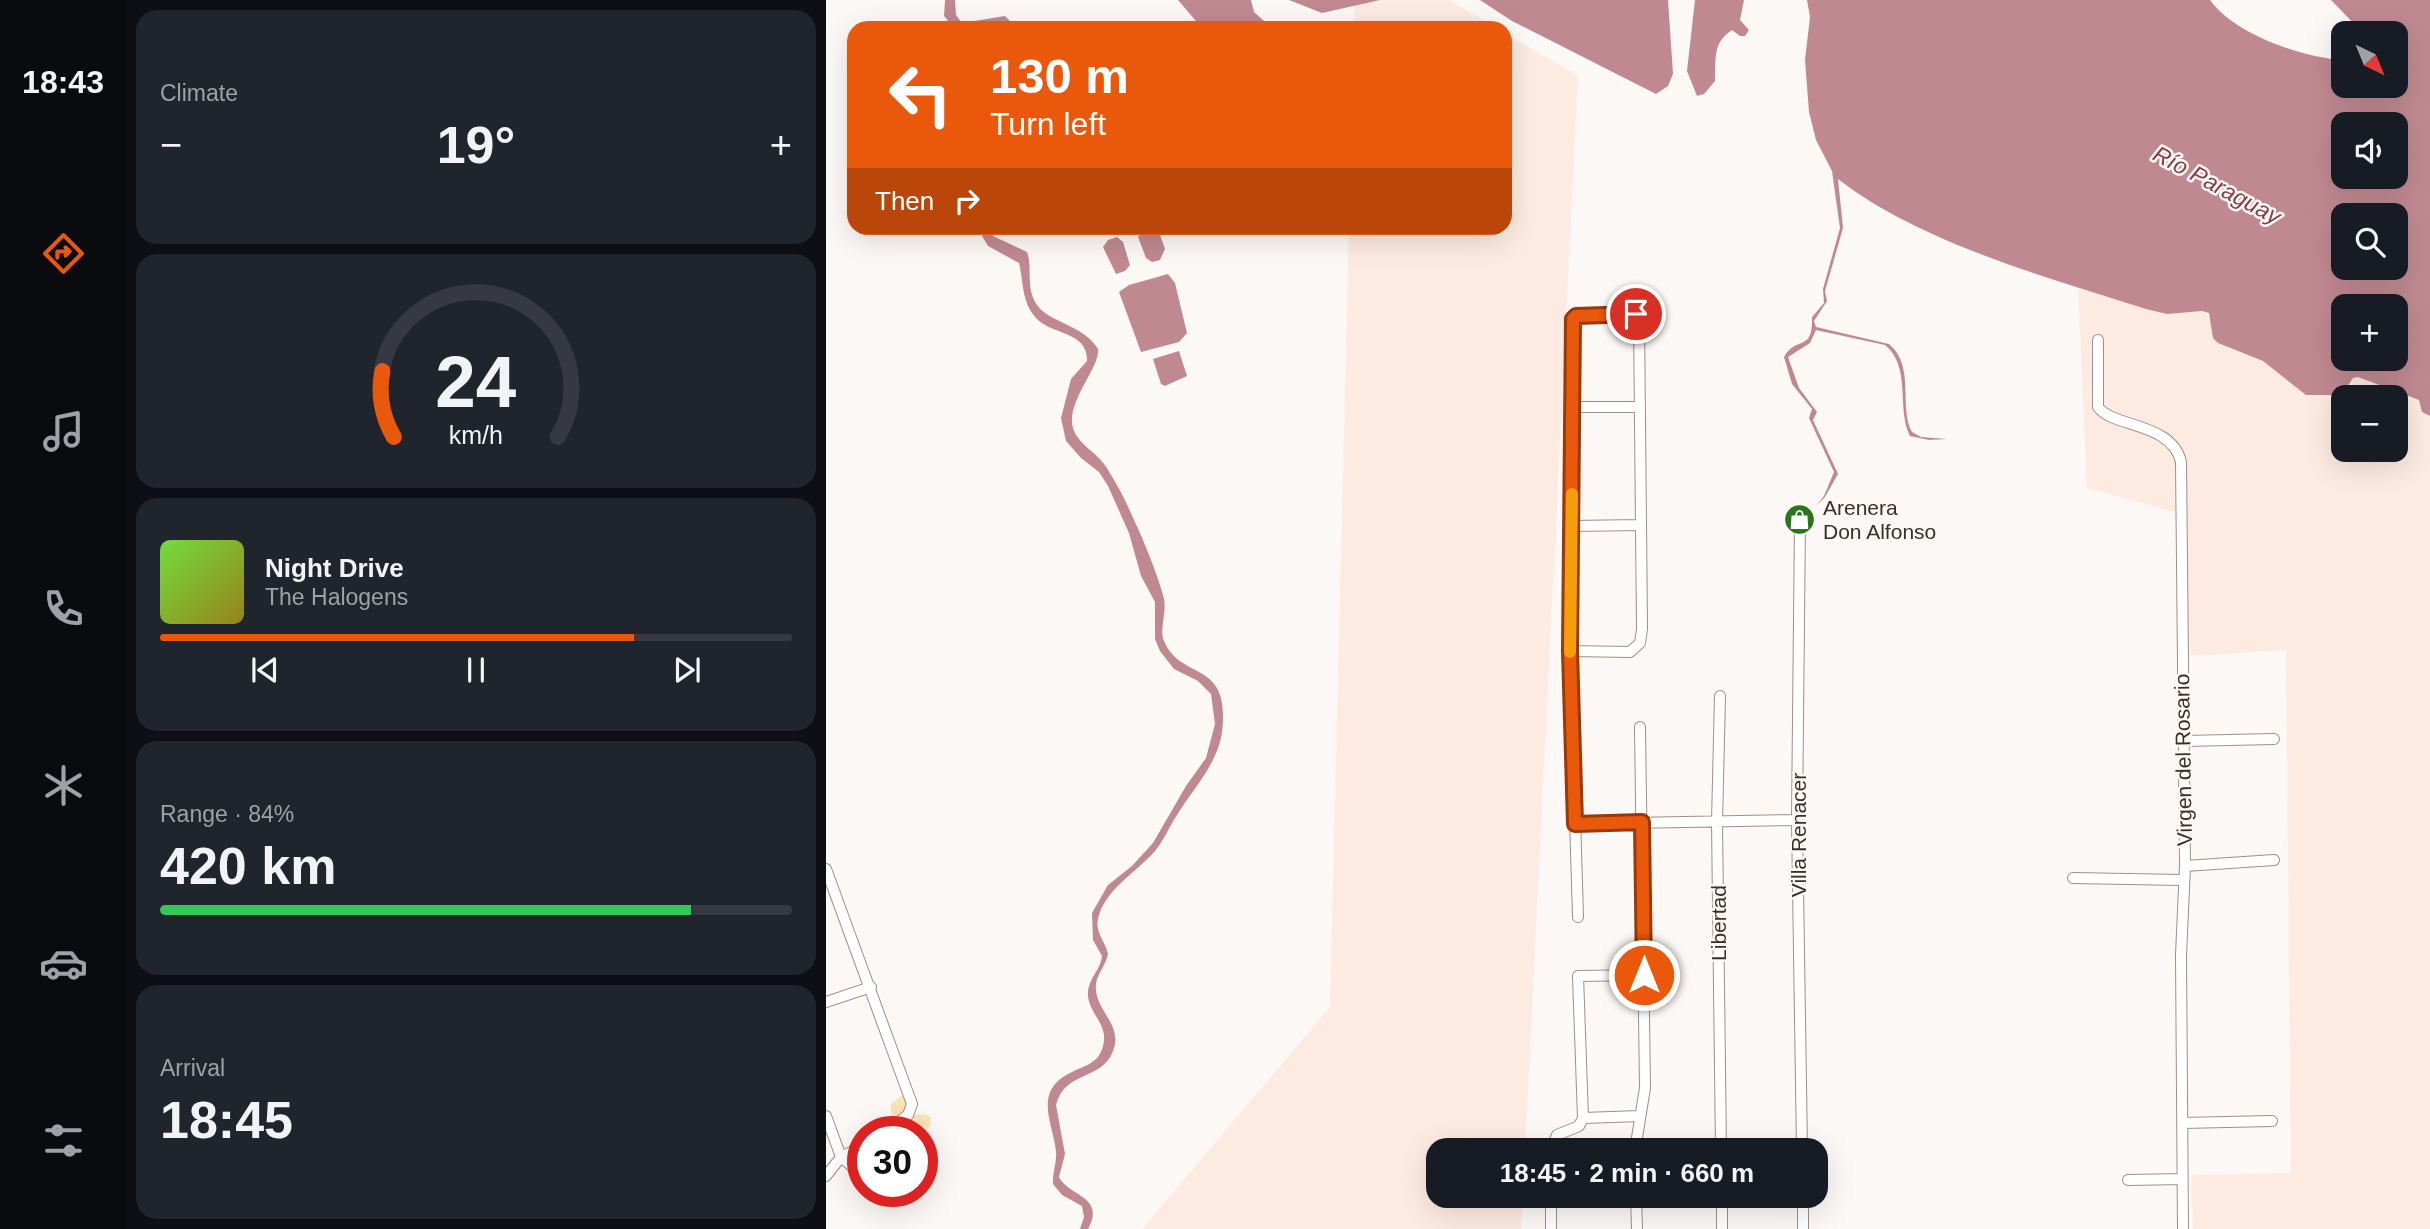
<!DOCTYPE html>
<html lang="en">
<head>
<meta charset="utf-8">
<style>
	body { margin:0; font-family:Arial,sans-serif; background:#20242c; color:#f1f3f6; height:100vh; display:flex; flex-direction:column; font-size:26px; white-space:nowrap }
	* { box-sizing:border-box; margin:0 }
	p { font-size:23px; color:#9ea1a6 }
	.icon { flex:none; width:38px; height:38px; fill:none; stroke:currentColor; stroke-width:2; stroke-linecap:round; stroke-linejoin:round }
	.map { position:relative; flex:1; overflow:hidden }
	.side { display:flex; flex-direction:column; gap:10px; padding:10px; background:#0d0f14; width:700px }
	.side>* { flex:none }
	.banner { position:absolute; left:21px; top:21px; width:665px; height:214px; border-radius:21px; box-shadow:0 7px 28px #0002; background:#ea580c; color:#fff; overflow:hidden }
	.needle { width:46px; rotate:137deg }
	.controls { position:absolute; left:1505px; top:21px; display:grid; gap:14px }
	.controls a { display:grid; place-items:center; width:77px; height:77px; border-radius:14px; background:#171b24; box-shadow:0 7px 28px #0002; font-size:35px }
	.speed { position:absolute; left:21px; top:1116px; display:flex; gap:14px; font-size:35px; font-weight:700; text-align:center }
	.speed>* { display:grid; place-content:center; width:91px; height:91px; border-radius:50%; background:#171b24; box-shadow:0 7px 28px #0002; line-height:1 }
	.speed .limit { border:10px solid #d22; background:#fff; color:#111 }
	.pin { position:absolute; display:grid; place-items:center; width:60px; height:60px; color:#fff; margin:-30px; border:4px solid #fff; border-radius:50%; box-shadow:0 2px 7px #0007 }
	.me { position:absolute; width:77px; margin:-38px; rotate:0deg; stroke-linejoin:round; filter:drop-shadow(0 0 5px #0008) }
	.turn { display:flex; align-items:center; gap:24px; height:147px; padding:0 28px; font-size:32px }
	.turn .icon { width:91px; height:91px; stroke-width:2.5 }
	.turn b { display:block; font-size:49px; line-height:60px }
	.then { display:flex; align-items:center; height:66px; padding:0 28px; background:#0003; gap:14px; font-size:26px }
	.big { font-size:52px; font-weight:800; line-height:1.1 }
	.side .card { flex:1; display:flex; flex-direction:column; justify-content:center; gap:10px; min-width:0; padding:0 24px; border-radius:21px; background:#20242c }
	.side .dial { align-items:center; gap:0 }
	.dial svg { height:182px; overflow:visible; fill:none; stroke:#363941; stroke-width:7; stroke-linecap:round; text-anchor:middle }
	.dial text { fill:#f1f3f6; stroke:none }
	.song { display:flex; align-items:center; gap:21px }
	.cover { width:84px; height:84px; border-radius:10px; background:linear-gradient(135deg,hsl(100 70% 55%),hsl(50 70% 35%)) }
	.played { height:7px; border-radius:4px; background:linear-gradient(90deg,#ea580c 75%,#363941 75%) }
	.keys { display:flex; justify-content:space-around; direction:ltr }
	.heat { display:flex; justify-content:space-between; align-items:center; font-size:38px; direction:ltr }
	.charge { height:10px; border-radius:5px; background:linear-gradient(90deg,#34c759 84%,#363941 0) }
	.trip { position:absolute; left:600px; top:1138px; width:402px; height:70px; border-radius:21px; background:#171b24; box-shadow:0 7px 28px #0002; font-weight:800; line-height:70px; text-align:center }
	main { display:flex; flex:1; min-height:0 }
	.tabs { display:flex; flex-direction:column; width:126px; justify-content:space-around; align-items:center; background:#090b0e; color:#9ea1a6 }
	.tabs .icon { width:49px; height:49px }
	.tabs .selected { color:#ea580c }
	.tabs b { font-size:32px; color:#f1f3f6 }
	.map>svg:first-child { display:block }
</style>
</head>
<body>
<main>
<nav class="tabs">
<b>18:43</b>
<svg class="icon selected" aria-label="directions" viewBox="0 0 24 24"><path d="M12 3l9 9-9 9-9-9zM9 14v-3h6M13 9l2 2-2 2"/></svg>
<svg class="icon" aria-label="music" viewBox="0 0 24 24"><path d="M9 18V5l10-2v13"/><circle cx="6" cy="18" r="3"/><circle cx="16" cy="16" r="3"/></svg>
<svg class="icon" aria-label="phone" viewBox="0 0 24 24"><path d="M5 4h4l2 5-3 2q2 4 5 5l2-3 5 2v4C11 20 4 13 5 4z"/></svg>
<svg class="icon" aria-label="climate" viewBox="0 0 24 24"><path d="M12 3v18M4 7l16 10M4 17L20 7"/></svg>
<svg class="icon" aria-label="car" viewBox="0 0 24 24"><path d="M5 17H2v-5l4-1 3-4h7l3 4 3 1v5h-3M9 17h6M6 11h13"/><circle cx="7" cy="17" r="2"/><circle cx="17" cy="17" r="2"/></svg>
<svg class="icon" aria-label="filters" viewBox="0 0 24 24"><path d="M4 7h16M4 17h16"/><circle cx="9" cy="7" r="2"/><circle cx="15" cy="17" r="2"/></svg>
</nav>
<section class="side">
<div class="card"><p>Climate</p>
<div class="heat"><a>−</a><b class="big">19°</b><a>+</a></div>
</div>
<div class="card dial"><svg viewBox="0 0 100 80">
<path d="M14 69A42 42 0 1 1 86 69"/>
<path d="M14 69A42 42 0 0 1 9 40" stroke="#ea580c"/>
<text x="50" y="56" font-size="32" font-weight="700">24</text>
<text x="50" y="72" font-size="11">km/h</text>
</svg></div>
<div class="card">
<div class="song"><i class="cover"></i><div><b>Night Drive</b><p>The Halogens</p></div></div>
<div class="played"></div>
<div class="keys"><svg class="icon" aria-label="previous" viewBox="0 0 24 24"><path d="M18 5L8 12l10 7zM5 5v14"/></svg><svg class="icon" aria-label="pause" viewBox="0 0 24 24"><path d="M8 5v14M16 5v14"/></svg><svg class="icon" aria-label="next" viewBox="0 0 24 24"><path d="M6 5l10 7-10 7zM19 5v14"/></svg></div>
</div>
<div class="card"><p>Range · 84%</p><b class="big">420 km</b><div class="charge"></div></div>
<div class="card"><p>Arrival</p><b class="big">18:45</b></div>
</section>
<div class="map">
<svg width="1604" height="1229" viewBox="0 0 1604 1229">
	<rect width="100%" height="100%" fill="#fcf8f5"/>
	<path fill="#fdebe2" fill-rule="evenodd" d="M529 0H623L671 28H528Z
		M679 33 752 76 699 1150H612V1195H697L695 1229H316L504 1007 523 228H679Z
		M1252 288 1341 314 1376 311 1386 319 1391 343 1437 361 1459 375 1520 392 1527 378 1532 377 1593 400 1596 412 1604 416V1229H1367L1365 1175 1465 1173 1460 650 1361 656 1357 514 1261 488ZM1517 397H1570V450H1517Z"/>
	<path fill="#f9e4b8" d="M79 1093 89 1097 90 1104 84 1115 99 1114 105 1118 104 1126 96 1133 75 1132 65 1111V1104Z"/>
	<path fill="#c08991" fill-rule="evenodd" d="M119 0H129L130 15 136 23 179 16 191 28H128L118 16Z
		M352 0H425L428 12 446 28H376Z
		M463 0H554L496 13Z
		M654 0H842L847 74 842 86 830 94 686 21Z
		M869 0H918L914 20 923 30 919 36H914L906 30C886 43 890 60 889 81L878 94 871 96 861 71Z
		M981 0H1384C1408 34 1477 58 1517 60V86H1570V33H1537L1505 0H1604V416L1596 412 1593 400 1532 377 1527 378 1516 395H1480L1437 361 1392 343 1387 338 1383 313 1376 311 1341 314 1320 309C1222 278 1093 242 1012 179L1017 228 999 291 1001 301 988 321 990 327 1063 344C1090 367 1072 407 1086 432L1095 437 1121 439 1103 440 1084 436C1070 409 1086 367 1059 345L990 330 984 343 962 357 973 388 991 412 987 420 1012 474 999 497 990 506 998 496 1008 472 983 418 986 409 966 384 958 357C971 335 987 353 986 317L998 303 997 289 1014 228 1006 171 990 140 983 112 979 60 984 17ZM1517 124H1570V177H1517ZM1517 215H1570V268H1517ZM1517 306H1570V359H1517Z
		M158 228H166L167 236 201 252C207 269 199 287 211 305 222 322 258 325 272 349 274 367 244 397 246 423 248 442 268 450 278 464 289 480 300 501 308 520 317 538 334 581 338 599 341 612 333 629 338 641 355 682 405 658 396 732 392 763 367 789 351 815 343 827 338 840 329 851 311 872 278 890 272 919 269 933 279 941 282 954 280 965 271 974 270 984 267 1010 298 1024 287 1051 276 1081 239 1070 230 1105L239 1154 233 1177C243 1197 280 1196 262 1229H254L258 1217 256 1206 236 1195 227 1184C226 1173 231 1163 230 1152 228 1124 205 1091 246 1072 260 1065 273 1063 277 1046 283 1025 264 1015 262 996 261 979 274 972 276 956L267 940 266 913 282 885 306 866 327 843 360 786 380 758 389 724 385 694 372 681 348 669 334 651 329 639V602L315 576 303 533 282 486 273 472 255 458 240 441 235 418 245 379 261 361C262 331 226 335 211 319 195 302 198 283 193 263L162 246 156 236Z
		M319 228 332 229 339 249 334 260 326 262 320 258 312 237Z
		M291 237 297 242 304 265 299 271 290 274 277 247 282 240Z
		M342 274 349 283 361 333 353 342 315 352 293 292 303 285Z
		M353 351 361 376 339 386 335 384 327 359Z"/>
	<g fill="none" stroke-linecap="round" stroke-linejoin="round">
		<defs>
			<path id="minor" d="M1272 340V407C1287 428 1346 422 1355 462L1359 866 1355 955 1357 1229
				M746 407H814
				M974 520 971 820 976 1150
				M746 526 814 525
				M744 651 804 652 814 643 816 629 813 317 810 314 750 316 747 319 744 651 752 917
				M894 696 891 822 895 1150
				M1358 741 1448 739
				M749 824 971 820
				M1359 866 1448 860
				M0 869 86 1104 82 1115 60 1132
				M1247 878 1356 880
				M0 1002 45 987
				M0 1116 15 1157 0 1176
				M757 1118 814 1116
				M1356 1123 1446 1121
				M37 1146 15 1157 37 1176
				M725 1150 731 1135 753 1126 757 1118 752 976 818 975
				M809 1150 819 1088 814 727
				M1302 1180 1356 1179
				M725 1195V1229
				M810 1195 811 1229
				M896 1195V1229
				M977 1195V1229"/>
		</defs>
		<use href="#minor" stroke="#a38e84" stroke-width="12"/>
		<use href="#minor" stroke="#fff" stroke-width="10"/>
	</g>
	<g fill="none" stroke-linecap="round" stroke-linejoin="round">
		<defs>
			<path id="route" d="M810 314 750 316 747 319 744 651 749 824 816 822 818 975"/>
		</defs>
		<use href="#route" stroke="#983908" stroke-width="18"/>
		<use href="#route" stroke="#ea580c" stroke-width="12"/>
		<path stroke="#f59e0b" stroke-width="12" d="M744 652 746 494"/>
	</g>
	<defs>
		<symbol id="shop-disc" viewBox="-11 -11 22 22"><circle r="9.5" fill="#2b761d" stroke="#fcf8f5"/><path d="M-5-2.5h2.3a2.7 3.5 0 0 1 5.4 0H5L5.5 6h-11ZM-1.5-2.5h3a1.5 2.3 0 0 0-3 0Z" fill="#fff"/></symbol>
	</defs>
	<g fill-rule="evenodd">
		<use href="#shop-disc" x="956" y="502" width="35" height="35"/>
	</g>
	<g text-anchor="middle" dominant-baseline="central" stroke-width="5" stroke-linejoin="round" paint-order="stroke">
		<g font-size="21" fill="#39302c" stroke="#fcf8f5" text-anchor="start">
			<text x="997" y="507">Arenera<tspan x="997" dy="24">Don Alfonso</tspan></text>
		</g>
		<g font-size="21" fill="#39302c" stroke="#fcf8f5">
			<text transform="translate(1357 760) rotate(-91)">Virgen del Rosario</text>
			<text transform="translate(972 835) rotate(-90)">Villa Renacer</text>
			<text transform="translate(892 923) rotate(-90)">Libertad</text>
		</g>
		<g font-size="23" font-style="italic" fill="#853e4c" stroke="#fcf8f5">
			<text transform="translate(1391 185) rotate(28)">Río Paraguay</text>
		</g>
	</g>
</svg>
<div class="controls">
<a><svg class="needle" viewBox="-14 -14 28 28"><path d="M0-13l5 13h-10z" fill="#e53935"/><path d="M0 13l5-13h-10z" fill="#9ea1a6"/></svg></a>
<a><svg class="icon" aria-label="sound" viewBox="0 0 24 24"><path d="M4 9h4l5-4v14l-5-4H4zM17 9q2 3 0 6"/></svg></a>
<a><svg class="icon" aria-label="search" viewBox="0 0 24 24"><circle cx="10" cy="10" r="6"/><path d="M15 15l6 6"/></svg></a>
<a>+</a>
<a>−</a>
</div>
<div class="speed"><div class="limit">30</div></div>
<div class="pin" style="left:810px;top:314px;background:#d93025"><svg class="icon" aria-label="arrive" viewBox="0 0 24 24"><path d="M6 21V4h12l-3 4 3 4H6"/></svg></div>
<svg class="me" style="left:818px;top:975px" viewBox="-20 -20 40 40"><circle r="17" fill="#ea580c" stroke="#fff" stroke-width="3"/><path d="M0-11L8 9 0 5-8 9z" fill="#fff"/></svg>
<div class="trip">18:45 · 2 min · 660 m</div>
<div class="banner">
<div class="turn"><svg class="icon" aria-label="left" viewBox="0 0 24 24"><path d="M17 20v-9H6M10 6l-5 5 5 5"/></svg><div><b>130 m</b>Turn left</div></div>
<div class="then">Then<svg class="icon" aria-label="right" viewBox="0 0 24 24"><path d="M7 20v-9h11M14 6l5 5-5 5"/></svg></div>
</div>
</div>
</main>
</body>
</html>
